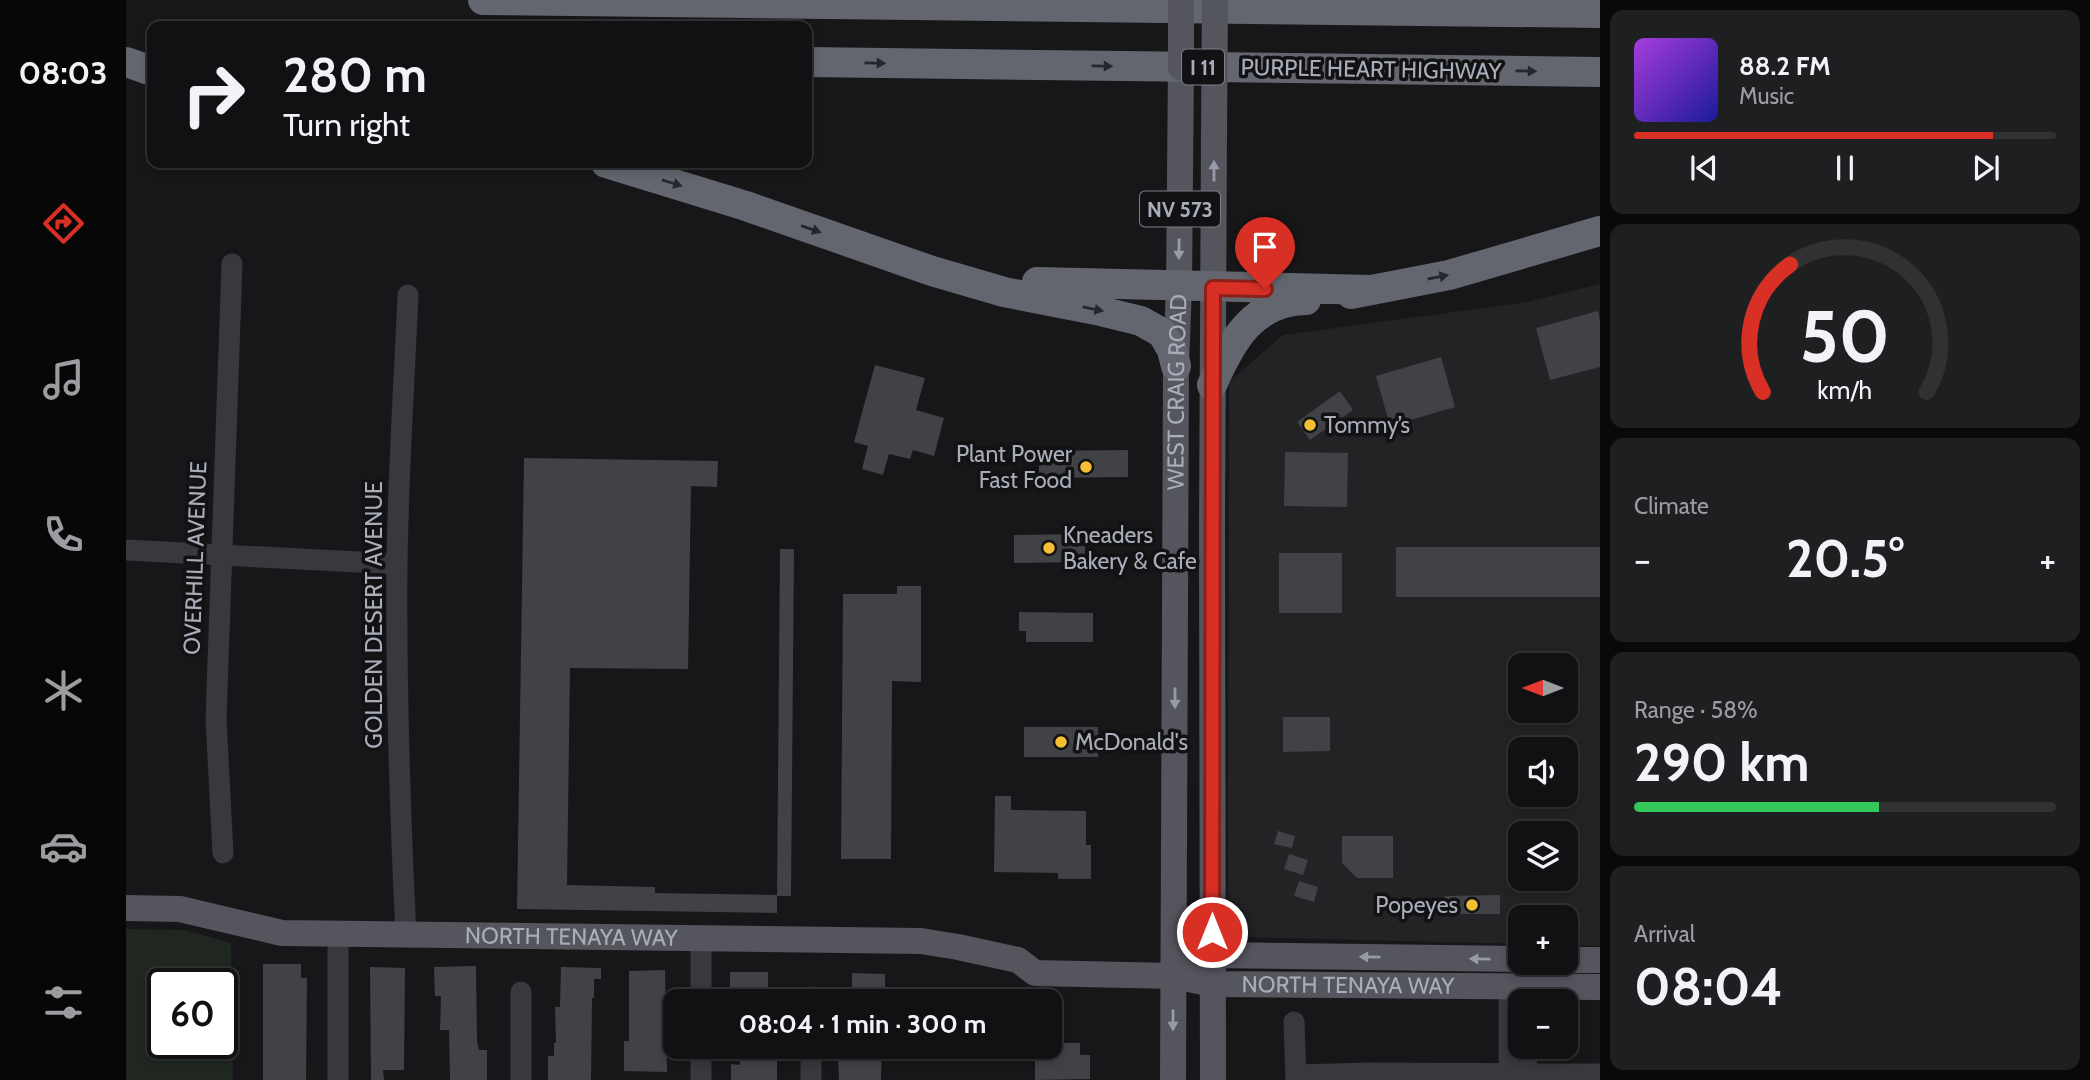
<!DOCTYPE html>
<html lang="en">
<head>
<meta charset="utf-8">
<style>
	body { margin:0; font-family:Cabin,sans-serif; background:#1e1f21; color:#f1f3f6; height:100vh; display:flex; flex-direction:column; font-size:26px; white-space:nowrap }
	* { box-sizing:border-box; margin:0 }
	p { font-size:23px; color:#9c9da0 }
	.icon { flex:none; width:38px; height:38px; fill:none; stroke:currentColor; stroke-width:2; stroke-linecap:round; stroke-linejoin:round }
	.map { position:relative; flex:1; overflow:hidden }
	.details { display:flex; flex-direction:column; gap:10px; padding:10px; background:#09090a; width:490px }
	.details>* { flex:none }
	.guide { position:absolute; left:21px; top:21px; width:665px; height:147px; border-radius:14px; box-shadow:0 4px 10px #0003,0 0 0 2px #303133; background:#111113; color:#f1f3f6; overflow:hidden }
	.needle { width:46px; rotate:270deg }
	.tools { position:absolute; left:1382px; top:653px; display:grid; gap:14px }
	.tools a { display:grid; place-items:center; width:70px; height:70px; border-radius:14px; background:#111113; box-shadow:0 4px 10px #0003,0 0 0 2px #303133; font-size:35px }
	.speed { position:absolute; left:21px; top:968px; display:flex; gap:14px; font-size:35px; font-weight:700; text-align:center }
	.speed>* { display:grid; place-content:center; width:91px; height:91px; border-radius:50%; background:#111113; box-shadow:0 4px 10px #0003,0 0 0 2px #303133; line-height:1 }
	.speed .limit { border:4px solid #111; border-radius:10px; background:#fff; color:#111 }
	.pin { position:absolute; display:grid; place-items:center; width:60px; height:60px; color:#fff; margin:-72px -30px; border-radius:50% 50% 50% 0; rotate:-45deg; box-shadow:0 0 7px #0007 }
	.pin .icon { rotate:45deg }
	.me { position:absolute; width:77px; margin:-38px; rotate:0deg; stroke-linejoin:round; filter:drop-shadow(0 0 5px #0008) }
	.turn { display:flex; align-items:center; gap:24px; height:147px; padding:0 21px; font-size:32px }
	.turn .icon { width:91px; height:91px; stroke-width:2.5 }
	.turn b { display:block; font-size:49px; line-height:60px }
	.big { font-size:52px; font-weight:700; line-height:1.1 }
	.details .tile { flex:1; display:flex; flex-direction:column; justify-content:center; gap:10px; min-width:0; padding:0 24px; border-radius:14px; background:#1e1f21 }
	.details .dial { align-items:center; gap:0 }
	.dial svg { height:182px; overflow:visible; fill:none; stroke:#303133; stroke-width:7; stroke-linecap:round; text-anchor:middle }
	.dial text { fill:#f1f3f6; stroke:none }
	.song { display:flex; align-items:center; gap:21px }
	.cover { width:84px; height:84px; border-radius:10px; background:linear-gradient(135deg,hsl(280 70% 55%),hsl(240 70% 35%)) }
	.played { height:7px; border-radius:4px; background:linear-gradient(90deg,#d93025 85%,#303133 85%) }
	.keys { display:flex; justify-content:space-around; direction:ltr }
	.heat { display:flex; justify-content:space-between; align-items:center; font-size:38px; direction:ltr }
	.charge { height:10px; border-radius:5px; background:linear-gradient(90deg,#34c759 58%,#303133 0) }
	.trip { position:absolute; left:537px; top:989px; width:399px; height:70px; border-radius:14px; background:#111113; box-shadow:0 4px 10px #0003,0 0 0 2px #303133; font-weight:700; line-height:70px; text-align:center }
	main { display:flex; flex:1; min-height:0 }
	.dock { display:flex; flex-direction:column; width:126px; justify-content:space-around; align-items:center; background:#070708; color:#9c9da0 }
	.dock .icon { width:49px; height:49px }
	.dock .current { color:#d93025 }
	.dock b { font-size:32px; color:#f1f3f6 }
	.map>svg:first-child { display:block }
</style>
</head>
<body>
<main>
<nav class="dock">
<b>08:03</b>
<svg class="icon current" aria-label="directions" viewBox="0 0 24 24"><path d="M12 3l9 9-9 9-9-9zM9 14v-3h6M13 9l2 2-2 2"/></svg>
<svg class="icon" aria-label="music" viewBox="0 0 24 24"><path d="M9 18V5l10-2v13"/><circle cx="6" cy="18" r="3"/><circle cx="16" cy="16" r="3"/></svg>
<svg class="icon" aria-label="phone" viewBox="0 0 24 24"><path d="M5 4h4l2 5-3 2q2 4 5 5l2-3 5 2v4C11 20 4 13 5 4z"/></svg>
<svg class="icon" aria-label="climate" viewBox="0 0 24 24"><path d="M12 3v18M4 7l16 10M4 17L20 7"/></svg>
<svg class="icon" aria-label="car" viewBox="0 0 24 24"><path d="M5 17H2v-5l4-1 3-4h7l3 4 3 1v5h-3M9 17h6M6 11h13"/><circle cx="7" cy="17" r="2"/><circle cx="17" cy="17" r="2"/></svg>
<svg class="icon" aria-label="filters" viewBox="0 0 24 24"><path d="M4 7h16M4 17h16"/><circle cx="9" cy="7" r="2"/><circle cx="15" cy="17" r="2"/></svg>
</nav>
<div class="map">
<svg width="1474" height="1080" viewBox="0 0 1474 1080">
	<rect width="100%" height="100%" fill="#171719"/>
	<path fill="#232326" fill-rule="evenodd" d="M1474 284V946L1440 945V917H1395V944L1116 937 1107 931 1102 925 1103 382 1157 335 1401 302ZM1395 665H1440V710H1395ZM1395 749H1440V794H1395ZM1395 833H1440V878H1395Z"/>
	<path fill="#1f2720" fill-rule="evenodd" d="M0 929 59 930 105 943 107 1080H0ZM37 984H96V1043H37Z"/>
	<path fill="#414246" d="M1472 311 1474 321V367L1424 380 1410 328Z
		M1315 357 1329 407 1264 426 1250 376Z
		M749 365 799 378 790 410 818 418 808 456 787 450 784 459 763 454 757 475 736 469 742 446 728 442Z
		M1214 391 1227 410 1184 440 1171 422Z
		M1002 450V477L913 478V451Z
		M1159 452 1222 453 1221 507 1158 506Z
		M398 458 592 461 591 487 565 486 562 669 444 668 441 885 529 887V893L651 895V913L391 909Z
		M959 534V562L888 563V535Z
		M1270 547H1474V597H1270Z
		M654 549H668L665 896H651Z
		M1153 553H1216V613H1153Z
		M771 586H795V682L766 681 765 859H715L717 594H771Z
		M893 612 967 613V642H900V631H893Z
		M1157 717H1204V751L1157 752Z
		M898 727H972V757H898Z
		M869 796H885V810L960 811V845H965V879H932V873L868 872Z
		M1152 831 1169 836 1166 848 1148 844Z
		M1216 836H1267V878H1231L1216 863Z
		M1163 854 1182 860 1177 875 1158 869Z
		M1173 881 1192 887 1188 902 1168 896Z
		M1374 895V914H1318V896Z
		M137 964H175V978H181L180 1080H137Z
		M350 966 351 1041 353 1050H361V1080H324L323 1030H314L315 996H309L308 967Z
		M244 967 279 968 278 1070H257L258 1080H245Z
		M435 967 475 968V979H468V998H466L465 1080H422V1056H428V1043H430L429 1007H434Z
		M539 970 541 1072 498 1071V1041H503V971Z
		M604 972H642V991L635 992V1001H604Z
		M726 973 759 974V1001H726Z
		M924 1043H954V1055H964V1079L909 1080V1046H924Z
		M719 1046H756L755 1080H713L712 1057H718Z
		M614 1049 644 1050V1058H651V1080H605V1064L614 1065Z"/>
	<g fill="none" stroke-linecap="round" stroke-linejoin="round">
		<path stroke="#38383e" stroke-width="21" d="M0 550 271 564
			M97 853 90 719 106 264
			M212 935V1080
			M280 935C274 813 270 690 271 567 272 477 278 386 282 295
			M575 1001V938
			M686 1001V997
			M1168 1022 1170 1080
			M1402 1046V1057L1392 1073 1383 1059V1002L1395 986 1403 1001
			M1170 1075 1245 1073 1474 1074
			M395 1080V992
			M575 1080V1046
			M685 1080V1046"/>
		<g stroke="#54555d" stroke-width="26">
			<path id="s1" d="M0 908 54 909 156 933 795 941 832 947 892 960 909 973 1048 976 1087 984 1474 987"/>
			<path d="M1068 957 1086 955 1395 959"/>
			<path d="M1440 960H1474"/>
			<path id="s2" d="M1047 1080 1050 366 1053 287 1055 67"/>
			<path d="M1087 1080 1086 529 1088 133"/>
		</g>
		<path stroke="#64666f" stroke-width="30" d="M357 0 1474 13
			M0 62 26 71
			M681 62 1474 72
			M480 163 620 206 806 271 878 292 970 310 1015 321 1036 333 1046 350 1050 366
			M911 282 1245 290
			M1225 294 1323 275 1474 231
			M1086 385C1105 342 1126 301 1180 300"/>
		<path stroke="#54555d" stroke-width="26" d="M1055 67V0
			M1088 133 1089 0"/>
	</g>
	<defs><path id="oneway-solid" d="M-6-.8H1V-3.2L6.5 0L1 3.2V.8H-6Z" transform="scale(1.75)"/></defs>
	<g fill="#26272b">
		<use href="#oneway-solid" transform="translate(749 63) rotate(1)"/>
		<use href="#oneway-solid" transform="translate(976 66) rotate(1)"/>
		<use href="#oneway-solid" transform="translate(1400 71) rotate(1)"/>
		<use href="#oneway-solid" transform="translate(546 183) rotate(17)"/>
		<use href="#oneway-solid" transform="translate(685 229) rotate(19)"/>
		<use href="#oneway-solid" transform="translate(1312 277) rotate(-11)"/>
		<use href="#oneway-solid" transform="translate(967 309) rotate(12)"/>
	</g>
	<g fill="#989ba7">
		<use href="#oneway-solid" transform="translate(1088 171) rotate(-90)"/>
		<use href="#oneway-solid" transform="translate(1053 249) rotate(91)"/>
		<use href="#oneway-solid" transform="translate(1049 698) rotate(90)"/>
		<use href="#oneway-solid" transform="translate(1244 957) rotate(-179)"/>
		<use href="#oneway-solid" transform="translate(1354 959) rotate(-179)"/>
		<use href="#oneway-solid" transform="translate(1047 1020) rotate(90)"/>
	</g>
	<g fill="none" stroke-linecap="round" stroke-linejoin="round">
		<defs>
			<path id="route" d="M1086 932 1087 288 1139 289"/>
		</defs>
		<use href="#route" stroke="#8d1f18" stroke-width="18"/>
		<use href="#route" stroke="#d93025" stroke-width="12"/>
	</g>
	<g fill="#f5bf33" stroke="#121214" stroke-width="2.5">
		<circle cx="1184" cy="425" r="7"/>
		<circle cx="960" cy="467" r="7"/>
		<circle cx="923" cy="548" r="7"/>
		<circle cx="935" cy="742" r="7"/>
		<circle cx="1346" cy="905" r="7"/>
	</g>
	<g text-anchor="middle" dominant-baseline="central" stroke-width="7" stroke-linejoin="round" paint-order="stroke">
		<g fill="#121214" stroke="#7c7e88" stroke-width="2">
			<rect x="1056" y="49.5" width="42" height="35" rx="5"/>
			<rect x="1014" y="191.5" width="80" height="35" rx="5"/>
		</g>
		<g font-size="21" font-weight="bold" fill="#a9adb9">
			<text x="1077" y="67">I 11</text>
			<text x="1054" y="209">NV 573</text>
		</g>
		<g font-size="23" fill="#a9adb9" stroke="#121214">
			<text transform="translate(1245 69) rotate(1)">PURPLE HEART HIGHWAY</text>
			<text stroke="none"><textPath href="#s2" startOffset="688">WEST CRAIG ROAD</textPath></text>
			<text transform="translate(69 558) rotate(-88)">OVERHILL AVENUE</text>
			<text transform="translate(248 615) rotate(-90)">GOLDEN DESERT AVENUE</text>
			<text stroke="none"><textPath href="#s1" startOffset="448">NORTH TENAYA WAY</textPath></text>
			<text stroke="none"><textPath href="#s1" startOffset="1232">NORTH TENAYA WAY</textPath></text>
		</g>
		<g font-size="23" fill="#a9adb9" stroke="#121214" text-anchor="start">
			<text x="1198" y="425">Tommy’s</text>
			<text x="946" y="454" text-anchor="end">Plant Power<tspan x="946" dy="26">Fast Food</tspan></text>
			<text x="937" y="535">Kneaders<tspan x="937" dy="26">Bakery &amp; Cafe</tspan></text>
			<text x="949" y="742">McDonald's</text>
			<text x="1332" y="905" text-anchor="end">Popeyes</text>
		</g>
	</g>
</svg>
<div class="tools">
<a><svg class="needle" viewBox="-14 -14 28 28"><path d="M0-13l5 13h-10z" fill="#e53935"/><path d="M0 13l5-13h-10z" fill="#9c9da0"/></svg></a>
<a><svg class="icon" aria-label="sound" viewBox="0 0 24 24"><path d="M4 9h4l5-4v14l-5-4H4zM17 9q2 3 0 6"/></svg></a>
<a><svg class="icon" aria-label="layers" viewBox="0 0 24 24"><path d="M12 4l9 5-9 5-9-5zM3 14l9 5 9-5"/></svg></a>
<a>+</a>
<a>−</a>
</div>
<div class="speed"><div class="limit">60</div></div>
<div class="pin" style="left:1139px;top:289px;background:#d93025"><svg class="icon" aria-label="arrive" viewBox="0 0 24 24"><path d="M6 21V4h12l-3 4 3 4H6"/></svg></div>
<svg class="me" style="left:1086px;top:932px" viewBox="-20 -20 40 40"><circle r="17" fill="#d93025" stroke="#fff" stroke-width="3"/><path d="M0-11L8 9 0 5-8 9z" fill="#fff"/></svg>
<div class="trip">08:04 · 1 min · 300 m</div>
<div class="guide">
<div class="turn"><svg class="icon" aria-label="right" viewBox="0 0 24 24"><path d="M7 20v-9h11M14 6l5 5-5 5"/></svg><div><b>280 m</b>Turn right</div></div>
</div>
</div>
<section class="details">
<div class="tile">
<div class="song"><i class="cover"></i><div><b>88.2 FM</b><p>Music</p></div></div>
<div class="played"></div>
<div class="keys"><svg class="icon" aria-label="previous" viewBox="0 0 24 24"><path d="M18 5L8 12l10 7zM5 5v14"/></svg><svg class="icon" aria-label="pause" viewBox="0 0 24 24"><path d="M8 5v14M16 5v14"/></svg><svg class="icon" aria-label="next" viewBox="0 0 24 24"><path d="M6 5l10 7-10 7zM19 5v14"/></svg></div>
</div>
<div class="tile dial"><svg viewBox="0 0 100 80">
<path d="M14 69A42 42 0 1 1 86 69"/>
<path d="M14 69A42 42 0 0 1 26 13" stroke="#d93025"/>
<text x="50" y="56" font-size="32" font-weight="700">50</text>
<text x="50" y="72" font-size="11">km/h</text>
</svg></div>
<div class="tile"><p>Climate</p>
<div class="heat"><a>−</a><b class="big">20.5°</b><a>+</a></div>
</div>
<div class="tile"><p>Range · 58%</p><b class="big">290 km</b><div class="charge"></div></div>
<div class="tile"><p>Arrival</p><b class="big">08:04</b></div>
</section>
</main>
</body>
</html>
